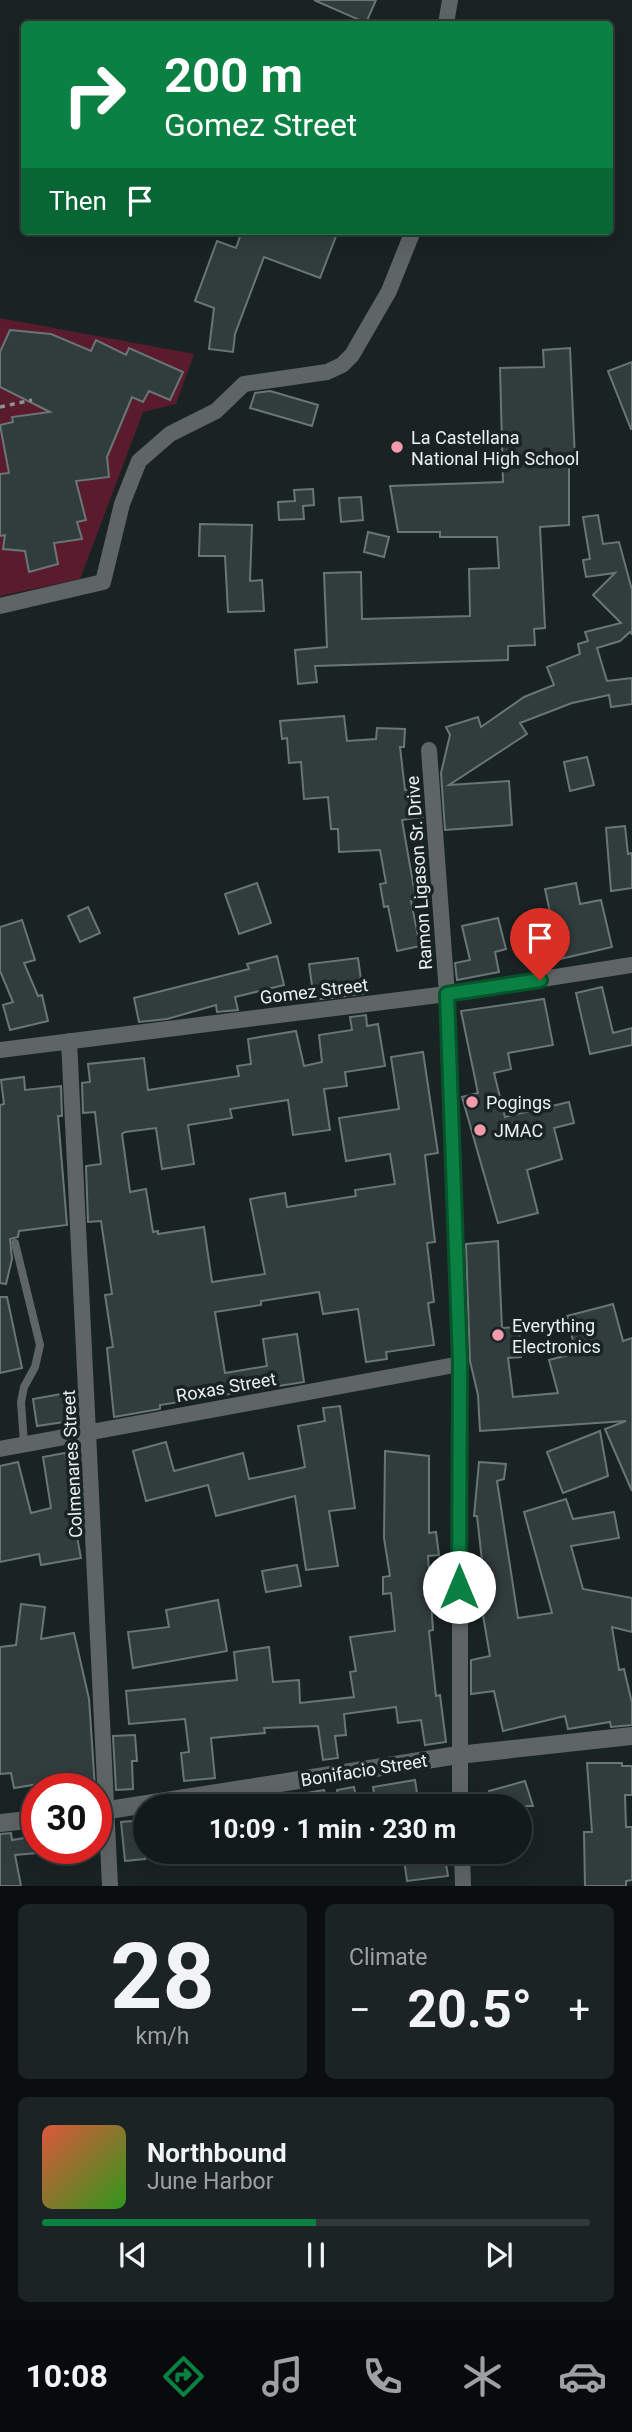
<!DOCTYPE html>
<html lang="en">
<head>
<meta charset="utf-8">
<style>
	body { margin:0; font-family:Roboto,sans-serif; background:#1c2324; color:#f1f3f6; height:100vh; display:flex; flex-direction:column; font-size:26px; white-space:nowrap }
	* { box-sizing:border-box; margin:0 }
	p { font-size:23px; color:#9da1a3 }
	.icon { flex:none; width:38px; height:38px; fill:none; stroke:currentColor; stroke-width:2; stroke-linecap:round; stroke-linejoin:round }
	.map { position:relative; height:1886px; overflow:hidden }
	.side { display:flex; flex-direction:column; gap:18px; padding:18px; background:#0a0e0f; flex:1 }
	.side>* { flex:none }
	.guide { position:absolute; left:21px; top:21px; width:592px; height:214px; border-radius:7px; box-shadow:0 7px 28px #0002,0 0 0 2px #32383a; background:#0b8043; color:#fff; overflow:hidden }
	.speed { position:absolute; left:21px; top:1773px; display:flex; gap:14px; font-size:35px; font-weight:700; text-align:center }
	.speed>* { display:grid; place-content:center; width:91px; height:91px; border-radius:50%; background:#131a1b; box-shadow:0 7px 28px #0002,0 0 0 2px #32383a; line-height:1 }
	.speed .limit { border:10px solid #d22; background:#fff; color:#111 }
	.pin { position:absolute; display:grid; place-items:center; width:60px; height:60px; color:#fff; margin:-72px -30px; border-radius:50% 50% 50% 0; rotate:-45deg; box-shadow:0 0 7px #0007 }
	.pin .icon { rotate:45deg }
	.me { position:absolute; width:77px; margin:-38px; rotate:0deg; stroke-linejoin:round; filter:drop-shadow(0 0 5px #0008) }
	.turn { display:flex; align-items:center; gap:24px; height:147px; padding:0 28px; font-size:32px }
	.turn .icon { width:91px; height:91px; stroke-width:2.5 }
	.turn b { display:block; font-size:49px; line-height:60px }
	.then { display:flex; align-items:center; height:66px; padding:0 28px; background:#0003; gap:14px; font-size:26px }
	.big { font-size:52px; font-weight:700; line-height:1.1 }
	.side .widget { flex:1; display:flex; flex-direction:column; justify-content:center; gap:10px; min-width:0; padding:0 24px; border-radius:10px; background:#1c2324 }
	.side .dial { align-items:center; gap:0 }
	.dial b { font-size:91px; line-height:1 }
	.song { display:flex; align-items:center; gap:21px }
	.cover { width:84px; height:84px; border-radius:10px; background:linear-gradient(135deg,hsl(10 70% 55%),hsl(110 70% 35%)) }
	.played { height:7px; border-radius:4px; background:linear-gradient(90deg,#0b8043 50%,#32383a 50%) }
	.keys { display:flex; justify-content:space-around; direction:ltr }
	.heat { display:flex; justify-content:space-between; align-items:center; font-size:38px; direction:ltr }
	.side .tiles { flex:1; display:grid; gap:18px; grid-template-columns:1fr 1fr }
	.widget:last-child { grid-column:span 2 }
	.trip { position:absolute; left:133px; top:1794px; width:399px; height:70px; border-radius:35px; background:#131a1b; box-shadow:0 7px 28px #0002,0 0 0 2px #32383a; font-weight:700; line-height:70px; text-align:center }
	.tabs { display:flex; height:112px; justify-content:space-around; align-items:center; background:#080a0b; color:#9da1a3 }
	.tabs .icon { width:49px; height:49px }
	.tabs .selected { color:#0b8043 }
	.tabs b { font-size:32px; color:#f1f3f6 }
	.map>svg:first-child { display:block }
</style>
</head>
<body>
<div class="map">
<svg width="632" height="1886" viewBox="0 0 632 1886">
	<rect width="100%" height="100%" fill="#192324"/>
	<path fill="#5a1c2d" d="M0 318 194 354 176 404 143 412 80 579 0 596Z"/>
	<path fill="#313c3c" stroke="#6a7576" stroke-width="2" d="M314 0H376L366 23Z
		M242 231H338L320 278 264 257 235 334 233 352 209 349 214 308 195 301 217 241 236 248Z
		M10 330 51 334 91 351 96 340 126 355 129 348 183 372 170 400 149 391 143 402 132 397 107 457 109 477 76 481 86 520 77 522 82 539 54 543 58 564 29 572 25 551 3 549 5 535 0 536V474L9 473 0 425 13 422 12 417 50 412 0 387V352Z
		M570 348 575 459H569V525L540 527 545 628 534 629 535 645 508 646V660L315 666 317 682 298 684 295 650 327 647 324 573 361 572 362 619 470 616 469 569 499 568 497 537H440V532H398L390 486 503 482 500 368 544 367 543 350Z
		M632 362V429H631L608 371Z
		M270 391 318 405 312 426 250 408 255 393Z
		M313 489 314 505 303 506 304 519 279 520 278 502 295 501 294 490Z
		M361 497 363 520 341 522 339 498Z
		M598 515 603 544 619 542 632 590V634L630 632 620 641 597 648 607 681 632 678V704L611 707 609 695 572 703 520 723 527 734 449 785 509 781 512 825 445 830 441 773 450 735 446 727 478 717 481 727 524 697 554 685 547 667 580 654 578 644 588 641 585 632 621 623 593 595 615 573 586 577 583 560 590 559 583 517Z
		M200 524 252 525 250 581 262 580 264 611 228 612 225 556H199Z
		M368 532 389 537 384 557 364 552Z
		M344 716 347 741 376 739 377 728 405 729 404 747H400L405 790 421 788 423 817 402 820 416 900 411 901 420 946 397 951 388 906 384 907 380 884 386 883 380 850 339 852 338 829H331L328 797 304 799 301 762 289 763 287 738 282 739 280 721Z
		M587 757 594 785 570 791 564 762Z
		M625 826 628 854 632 853V888L611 891 606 828Z
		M257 883 271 923 239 934 225 894Z
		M576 883 580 904 601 900 612 947 560 959 545 889Z
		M88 907 100 933 80 942 68 916Z
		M498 918 506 949 495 952 499 972 457 980 455 963 470 960 462 926Z
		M22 920 35 960 24 963 38 996 42 995 48 1021 10 1030 3 1005 13 1002 0 971V927Z
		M277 956 284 985 235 997 238 1010 217 1012 216 1005 167 1019 139 1022 134 998 249 969 247 964Z
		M358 958 363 994 314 1000 309 964Z
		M602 987 613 1033 632 1028V1045L590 1054 576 993Z
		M544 999 553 1045 508 1053 511 1069 494 1073 505 1117 569 1102 574 1123 554 1128 562 1159 527 1170 538 1213 498 1223 462 1097 478 1093 461 1011Z
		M366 1015 367 1026 378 1024 385 1066 345 1072 347 1086 324 1089 330 1130 293 1135 288 1100 230 1109 232 1118 188 1125 194 1164 162 1169 156 1128 125 1132 122 1134 130 1192 146 1189 153 1232 158 1231V1234L204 1227 212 1282 265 1274 250 1199 285 1193 287 1207 356 1196 355 1190 395 1184 390 1154 346 1161 339 1118 399 1109 391 1057 423 1052 438 1153 425 1155 435 1242 427 1243 434 1302 428 1303 434 1345 386 1352 387 1359 366 1362 358 1309 323 1314 319 1292 261 1301V1305L215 1312 225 1373 267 1366 263 1339 297 1334 304 1382 160 1405V1409L114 1417 107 1348 113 1347 105 1295 112 1294 101 1221 88 1222 86 1166 101 1164 95 1112 83 1113 82 1083 90 1082 88 1064 144 1058 148 1090 239 1076 237 1066 251 1064 248 1039 296 1031 304 1066 322 1062 319 1035 352 1030 350 1017Z
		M24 1077 25 1090 61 1086 62 1116H58L67 1225 19 1231 18 1237 10 1239 12 1259 6 1284 0 1283V1105L4 1104 1 1080Z
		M498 1241 502 1328 519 1327 521 1357 508 1358 513 1397 558 1393 549 1360 576 1353 567 1316 613 1304 623 1341 632 1338V1491L605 1429 626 1421 480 1431 478 1395 470 1361 466 1244Z
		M0 1297H7L22 1368 0 1373Z
		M67 1393 71 1421 37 1426 33 1399Z
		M340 1406 355 1508 329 1511 338 1566 306 1570 295 1496 216 1516 208 1485 146 1501 133 1451 166 1442 174 1471 243 1453 249 1479 297 1469 305 1467 298 1426 325 1421 323 1408Z
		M600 1431 608 1476 563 1493 547 1452Z
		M385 1451 429 1456V1533L436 1532 439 1555 428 1556 433 1630 429 1631 436 1696 440 1695 446 1742 425 1745 421 1720 398 1723 396 1707 344 1714 346 1735 335 1736 338 1758 323 1760 318 1726 264 1728 265 1733 211 1738 215 1778 184 1781 181 1753 189 1752 185 1719 129 1724 126 1691 237 1680 234 1652 269 1647 273 1682 299 1680 300 1703 354 1697 350 1672 356 1671 350 1637 395 1631 391 1593 383 1594V1577L390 1576 384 1538Z
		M65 1453 76 1510H72L81 1558 41 1565 39 1554 0 1562V1466L18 1462 31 1513 51 1508 43 1457Z
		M479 1462 506 1464 504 1479 497 1481 518 1618 552 1613 524 1512 566 1499 573 1519 614 1512 619 1538 571 1546 583 1589 632 1598V1632L612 1627 619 1670 624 1669 632 1703V1725L611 1727 610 1722 568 1729 565 1716 503 1731 494 1691 471 1694V1660L490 1656 480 1598 486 1597 477 1516H474Z
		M297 1565 301 1586 266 1592 262 1571Z
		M218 1600 227 1651 133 1668 128 1632 169 1627 166 1610Z
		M21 1604 45 1607 41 1639 74 1633 89 1699 95 1788H46L45 1783 14 1788 11 1773 0 1774V1647L16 1645Z
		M135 1735 137 1761H132L133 1789 116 1790 113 1736Z
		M587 1763H622V1766H632V1795H625L626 1827H632V1880L626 1881V1886H585L584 1832H592Z
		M415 1780 419 1806H376L373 1787Z
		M525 1781 533 1806H494L489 1791Z
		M354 1787 357 1803 340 1806 337 1790Z
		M324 1790 327 1806H279V1798Z
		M145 1820V1859L125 1861 121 1822Z
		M11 1833 12 1840 37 1836V1853L15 1855 21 1886H0V1834Z
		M403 1852H444L448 1876 407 1881Z"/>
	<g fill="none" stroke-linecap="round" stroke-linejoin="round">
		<path stroke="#8b9494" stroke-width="3.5" stroke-dasharray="5 5" stroke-linecap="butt" d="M0 407 32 400"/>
		<path stroke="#5f6464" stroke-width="8" d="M15 1243 40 1345 35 1367 24 1387 21 1402 24 1444"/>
		<path stroke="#5f6464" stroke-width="16" d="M446 24 450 0
			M0 606 103 582 122 504 139 461 170 434 216 411 244 384 327 372 342 365 352 355 389 291 413 231
			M429 750 447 994 460 1364V1806
			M69 1041 110 1886
			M0 1050 447 994 632 965
			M0 1449 460 1364
			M462 1852 463 1886"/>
		<path stroke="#5f6464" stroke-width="18" d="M96 1812 458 1755 632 1736
			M0 1823 37 1819"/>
	</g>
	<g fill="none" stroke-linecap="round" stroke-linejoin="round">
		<defs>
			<path id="route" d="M459 1587 460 1364 447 994 540 980"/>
		</defs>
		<use href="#route" stroke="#07532c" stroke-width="18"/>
		<use href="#route" stroke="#0b8043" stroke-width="12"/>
	</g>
	<g fill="#f39aac" stroke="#192324" stroke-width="2.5">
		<circle cx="397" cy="447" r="7"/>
		<circle cx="472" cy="1102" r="7"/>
		<circle cx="480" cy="1130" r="7"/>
		<circle cx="498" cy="1335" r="7"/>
	</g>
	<g text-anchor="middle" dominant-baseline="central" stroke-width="7" stroke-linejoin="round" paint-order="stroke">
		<g font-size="18" fill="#eaf1f1" stroke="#192324" text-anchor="start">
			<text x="411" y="437">La Castellana<tspan x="411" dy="21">National High School</tspan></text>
			<text x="486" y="1102">Pogings</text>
			<text x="494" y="1130">JMAC</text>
			<text x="512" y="1325">Everything<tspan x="512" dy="21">Electronics</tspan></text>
		</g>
		<g font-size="18" fill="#eaf1f1" stroke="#192324">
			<text transform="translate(419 873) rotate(-94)">Ramon Ligason Sr. Drive</text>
			<text transform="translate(314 991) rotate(-7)">Gomez Street</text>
			<text transform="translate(226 1387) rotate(-10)">Roxas Street</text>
			<text transform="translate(72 1464) rotate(-93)">Colmenares Street</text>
			<text transform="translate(364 1770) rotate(-9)">Bonifacio Street</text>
		</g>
	</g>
</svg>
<div class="speed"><div class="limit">30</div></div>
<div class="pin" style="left:540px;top:980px;background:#d93025"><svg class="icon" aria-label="arrive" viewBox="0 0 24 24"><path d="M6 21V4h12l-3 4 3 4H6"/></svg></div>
<svg class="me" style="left:459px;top:1587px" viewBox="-20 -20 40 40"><circle r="19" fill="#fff"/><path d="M0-13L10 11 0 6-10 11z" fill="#0b8043"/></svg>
<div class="trip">10:09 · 1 min · 230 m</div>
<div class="guide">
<div class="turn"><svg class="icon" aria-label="right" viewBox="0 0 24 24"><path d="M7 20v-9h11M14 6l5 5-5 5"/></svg><div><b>200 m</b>Gomez Street</div></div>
<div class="then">Then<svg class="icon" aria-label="arrive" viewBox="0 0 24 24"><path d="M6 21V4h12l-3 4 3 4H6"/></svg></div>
</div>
</div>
<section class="side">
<div class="tiles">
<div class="widget dial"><b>28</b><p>km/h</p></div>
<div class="widget"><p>Climate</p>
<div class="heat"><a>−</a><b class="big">20.5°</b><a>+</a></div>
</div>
<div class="widget">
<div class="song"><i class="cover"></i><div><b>Northbound</b><p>June Harbor</p></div></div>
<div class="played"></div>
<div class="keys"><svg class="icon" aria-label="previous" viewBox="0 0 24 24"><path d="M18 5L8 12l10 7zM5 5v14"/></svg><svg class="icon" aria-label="pause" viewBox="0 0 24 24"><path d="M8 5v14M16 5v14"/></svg><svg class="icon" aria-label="next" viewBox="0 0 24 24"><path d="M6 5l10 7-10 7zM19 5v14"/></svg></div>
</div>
</div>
</section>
<nav class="tabs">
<b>10:08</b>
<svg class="icon selected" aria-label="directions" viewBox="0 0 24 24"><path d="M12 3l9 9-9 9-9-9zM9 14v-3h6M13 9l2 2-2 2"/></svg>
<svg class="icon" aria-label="music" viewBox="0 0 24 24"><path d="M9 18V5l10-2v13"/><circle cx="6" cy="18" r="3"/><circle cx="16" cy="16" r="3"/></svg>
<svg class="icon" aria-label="phone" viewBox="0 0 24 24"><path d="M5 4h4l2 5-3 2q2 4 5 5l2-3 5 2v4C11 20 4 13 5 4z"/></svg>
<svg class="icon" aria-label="climate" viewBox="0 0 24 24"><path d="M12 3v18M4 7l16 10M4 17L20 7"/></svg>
<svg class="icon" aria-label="car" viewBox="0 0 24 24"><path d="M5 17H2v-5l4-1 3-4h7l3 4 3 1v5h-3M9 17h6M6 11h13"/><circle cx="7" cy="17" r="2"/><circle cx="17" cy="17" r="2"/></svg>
</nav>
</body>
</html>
